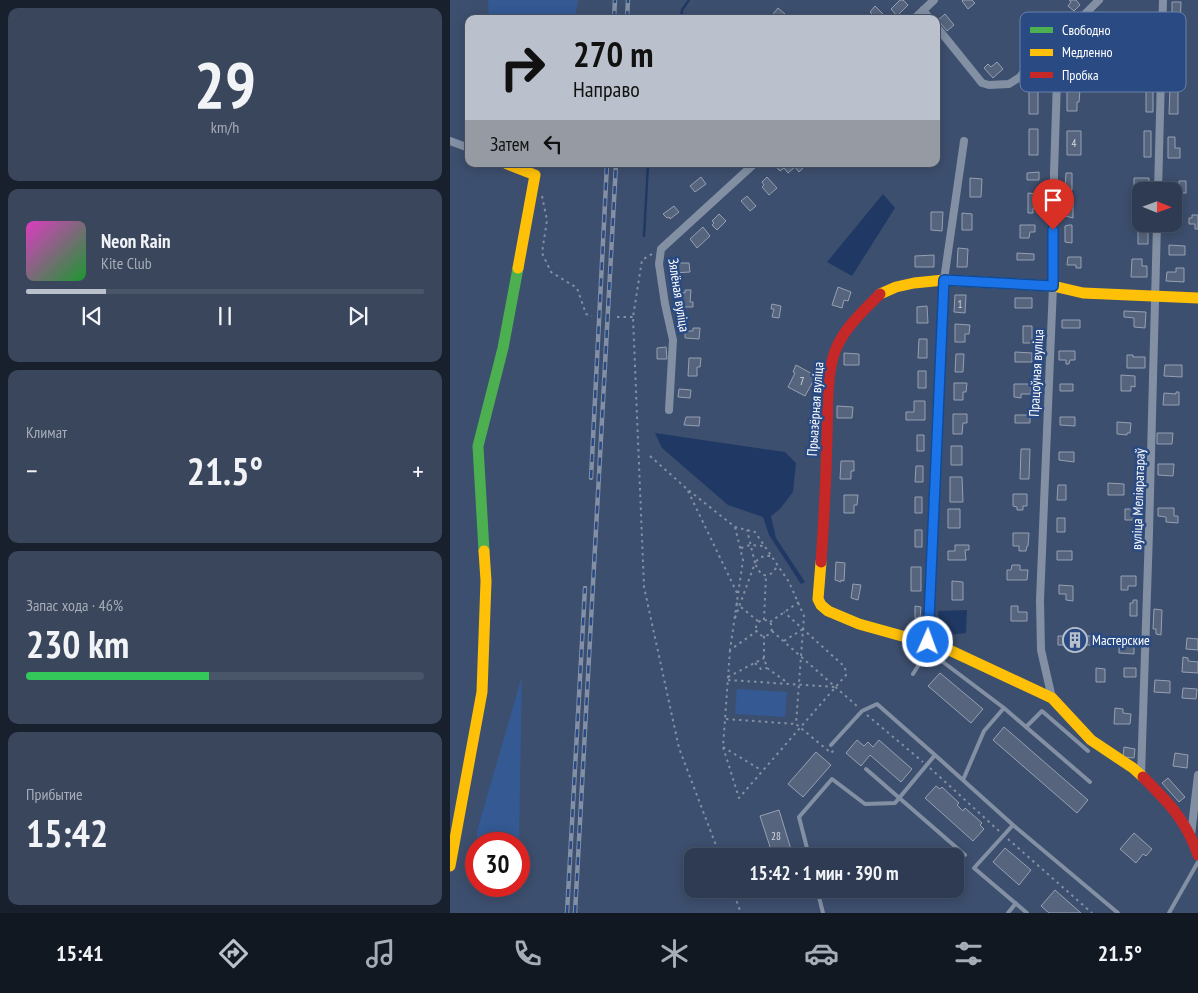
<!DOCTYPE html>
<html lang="ru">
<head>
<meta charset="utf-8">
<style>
	body { margin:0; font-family:"PT Sans Narrow",sans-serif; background:#3a465c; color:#f1f3f6; height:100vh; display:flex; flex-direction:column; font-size:19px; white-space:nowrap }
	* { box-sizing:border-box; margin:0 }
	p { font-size:16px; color:#a7adb8 }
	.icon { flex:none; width:28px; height:28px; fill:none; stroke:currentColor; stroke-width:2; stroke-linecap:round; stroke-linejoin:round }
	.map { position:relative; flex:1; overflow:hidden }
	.details { display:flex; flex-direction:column; gap:8px; padding:8px; background:#19202d; width:450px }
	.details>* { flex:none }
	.top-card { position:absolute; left:15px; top:15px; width:475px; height:152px; border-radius:10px; box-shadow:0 2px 12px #0003,0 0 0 1px #495569; background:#bbc1cc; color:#111; overflow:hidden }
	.needle { width:32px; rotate:91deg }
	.fabs { position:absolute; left:682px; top:182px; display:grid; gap:10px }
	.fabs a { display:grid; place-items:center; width:50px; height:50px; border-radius:10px; background:#2e3b52; box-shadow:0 2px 12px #0003,0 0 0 1px #495569; font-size:25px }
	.speed { position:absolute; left:15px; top:832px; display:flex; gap:10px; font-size:25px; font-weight:700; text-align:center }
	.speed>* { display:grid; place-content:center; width:65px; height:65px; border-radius:50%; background:#2e3b52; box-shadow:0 2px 12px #0003,0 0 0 1px #495569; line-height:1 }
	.speed .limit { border:8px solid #d22; background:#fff; color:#111 }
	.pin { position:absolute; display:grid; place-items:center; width:42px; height:42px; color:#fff; margin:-51px -21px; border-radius:50% 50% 50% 0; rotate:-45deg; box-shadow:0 0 5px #0007 }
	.pin .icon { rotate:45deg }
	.me { position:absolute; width:55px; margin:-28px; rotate:2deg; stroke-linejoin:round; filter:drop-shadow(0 0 4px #0008) }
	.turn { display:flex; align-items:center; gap:18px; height:105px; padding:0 25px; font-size:22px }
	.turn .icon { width:65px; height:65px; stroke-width:2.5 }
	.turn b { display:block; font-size:35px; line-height:42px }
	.then { display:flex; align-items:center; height:48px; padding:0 25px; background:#0003; gap:10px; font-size:19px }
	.big { font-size:38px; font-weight:600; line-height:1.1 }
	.details .widget { flex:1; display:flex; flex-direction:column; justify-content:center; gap:8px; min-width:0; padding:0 18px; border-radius:10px; background:#3a465c }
	.details .dial { align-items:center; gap:0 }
	.dial b { font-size:65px; line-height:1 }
	.song { display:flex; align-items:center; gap:15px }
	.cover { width:60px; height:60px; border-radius:8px; background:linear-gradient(135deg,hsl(310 70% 55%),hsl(130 70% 35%)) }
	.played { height:5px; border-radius:2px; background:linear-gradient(90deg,#bbc1cc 20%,#495569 20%) }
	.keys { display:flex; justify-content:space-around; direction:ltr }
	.heat { display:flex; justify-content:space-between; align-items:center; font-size:28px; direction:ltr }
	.charge { height:8px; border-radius:4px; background:linear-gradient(90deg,#34c759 46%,#495569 0) }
	.trip { position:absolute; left:234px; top:848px; width:280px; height:50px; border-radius:10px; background:#2e3b52; box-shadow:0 2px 12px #0003,0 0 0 1px #495569; font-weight:600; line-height:50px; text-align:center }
	.tabs { display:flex; height:80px; justify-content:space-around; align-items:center; background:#121821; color:#a7adb8 }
	.tabs .icon { width:35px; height:35px }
	.tabs .current { color:#bbc1cc }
	.tabs b { font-size:22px; color:#f1f3f6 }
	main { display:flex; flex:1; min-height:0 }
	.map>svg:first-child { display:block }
</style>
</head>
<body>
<main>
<section class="details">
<div class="widget dial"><b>29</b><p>km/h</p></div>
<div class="widget">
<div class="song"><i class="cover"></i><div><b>Neon Rain</b><p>Kite Club</p></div></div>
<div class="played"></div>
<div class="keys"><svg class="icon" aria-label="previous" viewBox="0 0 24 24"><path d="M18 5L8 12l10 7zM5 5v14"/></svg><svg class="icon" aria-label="pause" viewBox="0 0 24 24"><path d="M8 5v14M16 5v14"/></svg><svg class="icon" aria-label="next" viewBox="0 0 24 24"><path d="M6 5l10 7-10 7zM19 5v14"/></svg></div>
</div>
<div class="widget"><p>Климат</p>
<div class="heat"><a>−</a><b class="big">21.5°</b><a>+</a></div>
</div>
<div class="widget"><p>Запас хода · 46%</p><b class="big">230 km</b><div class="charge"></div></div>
<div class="widget"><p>Прибытие</p><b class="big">15:42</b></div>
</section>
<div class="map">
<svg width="748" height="913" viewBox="0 0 748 913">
	<rect width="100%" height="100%" fill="#3d4f6e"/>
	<path fill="#345993" d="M38 0H128L125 19H39Z
		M72 676 69 844H27V831Z
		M287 689 337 692 335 717 285 714Z"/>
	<path fill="#203964" d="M433 194 445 208 402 276 377 262Z
		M205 433 335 452 346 463 343 492 330 509 321 516 326 538 355 582 351 584 319 535 313 517 278 505 212 448Z
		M517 610 516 633 489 636 488 611Z"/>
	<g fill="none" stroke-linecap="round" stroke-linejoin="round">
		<path stroke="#203964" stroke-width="2.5" d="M231 19 232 10 239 0
			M194 236 198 164"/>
	</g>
	<path fill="#56647d" stroke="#96a0b2" d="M450 0H453L458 5 447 16 441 9Z
		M513 0H522L525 3 518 9 512 1Z
		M619 0H626L630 5 624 11 618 6 621 2Z
		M722 2H731L730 27H722Z
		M425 6 434 15 430 19H419L423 15 420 12Z
		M328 8 335 14 331 19H319Z
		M495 14 504 25 497 31 488 20Z
		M547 62 553 69 543 78 534 68 538 64 541 67Z
		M696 87H703V112H696Z
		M720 89H728V114H719Z
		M579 90H588V114H579Z
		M617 90H630L629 102H627V111H617Z
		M579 129H588V155H579Z
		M617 131H631V155H617Z
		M694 131H701V157H694Z
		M718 137H725V148H730V158H718Z
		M329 164H349L353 168 349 172 345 167 338 173 334 168 330 171 326 167Z
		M589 172V180H577V173Z
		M616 173H622V190H615Z
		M251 177 256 184 245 192 240 186Z
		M317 177 327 188 319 195 312 187 314 185 312 182Z
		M520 178 532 179 531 197H520Z
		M684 178H699V183H694V189H688V192H684Z
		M729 181H736V193H724V191H719V186H729Z
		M578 193 588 194 587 208H583V213H578Z
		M297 196 306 206 300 211 291 201Z
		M620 198H623V218L615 216V199Z
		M224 206 229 212 220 219 219 217 217 218 213 214Z
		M684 208H691V219H684Z
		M481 212H493L492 231 481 230Z
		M512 213 522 214V230H512Z
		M269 214 276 221 267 230 262 225 264 223 262 221Z
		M742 215H748V229H745V224H739V218H742Z
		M570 225H585V232H580L579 238H570Z
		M619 225H622V243L615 242V226Z
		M253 227 260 236 247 248 240 239Z
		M688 229H694V231H698V244H688Z
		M719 245 735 246V255H719Z
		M508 248 518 249 517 267H507Z
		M567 253 584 254V260H567Z
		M484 255V267H465V256Z
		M618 257H631V268H626V265H617Z
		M682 259H692V266H697V277H681Z
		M225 263H239L240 272 224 273Z
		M726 268H734V282L716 281 717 272H726Z
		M388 287 401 292 398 301 394 300 392 308 382 305Z
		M235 290H241L240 302H243V307H231V292L235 293Z
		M505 295H516L515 313 504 312Z
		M565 298H582V308H565Z
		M322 304 331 306 329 318 322 317 324 309H321Z
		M477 306 478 323H467V307Z
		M674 311 696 312 695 328 684 327V318L674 317Z
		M612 320H630V328H612Z
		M505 324 520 325 519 334H515V342H505Z
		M573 326H582V343H573Z
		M243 328H250L249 339 235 338V331H243Z
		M469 339H477V358H468Z
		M216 347 217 359H207V348Z
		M609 351H625V360H620L619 364H616V360H609Z
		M565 352 582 353V362H565Z
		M394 353 409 354V365H394Z
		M506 354H514L513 372H505Z
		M677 355H683V357H695V368H677Z
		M239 358H251L250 367H247V376H238Z
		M346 365 366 376 355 396 338 387 345 373 343 372Z
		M715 365H732V377L714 376Z
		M468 371H476V388H468Z
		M671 375 685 376V387L681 386V391H671Z
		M504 383H517L516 392H513V400H504Z
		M564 384H581V394H571V398L564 397Z
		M610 384H623V391H610Z
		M229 389 241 390 240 398 228 397Z
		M726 392H729V405H713L714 393 726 394Z
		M464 401H475V420H456V412H464Z
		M387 406 403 407 402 418H387Z
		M503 414H517V423H513L512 434H503Z
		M565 415H580V423H565Z
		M236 417H250L249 426 234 425Z
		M610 417H625V426L610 425Z
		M667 422 681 423 680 433H677V435L667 434Z
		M707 433H723L722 444H707Z
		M467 435H474V451H467Z
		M501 446H512V465H501Z
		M571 449H580L579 479H570Z
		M609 452H624V462L609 460Z
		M391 461H404V471H401V479H390Z
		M708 464H724L723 476 708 475Z
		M466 466H473V482H465Z
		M500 477H512L513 502H500Z
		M658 483 674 484V495H658Z
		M608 485H616V500H607Z
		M563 494H577V506H573V510H567V507L563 506Z
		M394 495H408L407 505H404V513H394Z
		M465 497H472V513H465Z
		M708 508H724V516H728V523L716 522V517L708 516Z
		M498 509H510V528H498Z
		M675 509H691L690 520H675Z
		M607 518H615V532H607Z
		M465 530H472V547H465Z
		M563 533H579L578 546H577L576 551H569V546H563Z
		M505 545H519V550H515L516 560H498V551H505Z
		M607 551H622V560H607Z
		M386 562 395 563 394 581 391 580V582L385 580Z
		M562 565H570V570H578L577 580H557V570H561Z
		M461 567H471V591H461Z
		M671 576H686V586H678V590H671Z
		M502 581 513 582V600H502Z
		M403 584 411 585 408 600 401 598Z
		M609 585 623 586V601L616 600V594H609Z
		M683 600H687V616H680V603H683Z
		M465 606 471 607 470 618H465Z
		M561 606H568V612H577V621H561Z
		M704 609 712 610 711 635 706 634V629H703Z
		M608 636H642V645H608Z
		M737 638 748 639V650L736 649Z
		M669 640H674V642L684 643V654L669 653Z
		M733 657 738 658V661L748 662V673L732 672Z
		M646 668 655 669V682H646Z
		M674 668H686V677H674Z
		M490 673 533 709 521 723 478 686Z
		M705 680 720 681V693L704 692Z
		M733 688 747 689 746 699 732 698Z
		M665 708 673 709V713L681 714 680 724H664Z
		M554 727 638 800 627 813 543 740Z
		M407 740 414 746 418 742 423 747 429 740 462 769 451 782 420 755 411 766 396 753Z
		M674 747 685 749 684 758 673 757Z
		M366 752 381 765 353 797 338 784Z
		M725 753 738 755 737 768 723 766Z
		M718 778 735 797 729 802 712 783Z
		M486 786 490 789 492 787 509 803 507 805 513 811 515 808 532 823 530 825 534 829 523 841 475 798Z
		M329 810 343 856H323L310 816Z
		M684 833 702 849 696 856 693 854 686 863 670 849Z
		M555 848 581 870 569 885 543 862Z
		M333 889H353L354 891 335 896Z
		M605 890 631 913H599L591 906Z"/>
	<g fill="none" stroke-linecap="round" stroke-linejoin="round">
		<path stroke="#8390a4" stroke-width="2" stroke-dasharray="2.5 4" stroke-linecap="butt" d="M92 196 97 220 92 253 101 272 127 288 136 314 142 316
			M202 254 192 260 183 317 194 587 229 748 270 856
			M167 317H183
			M200 456 237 489 285 527 305 532 339 582 354 616 346 724 381 753 384 750
			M238 491 288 595
			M285 527 293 560 280 650 307 631
			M291 548 300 545 313 546
			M320 556C313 556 309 557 305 563L308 570 313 575C320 576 325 572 327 565
			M286 603 309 622
			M285 618 305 563 297 530
			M314 620 316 575
			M306 628a8 8 0 1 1 16 0a8 8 0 1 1-16 0Z
			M320 622 349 602
			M322 631 408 707
			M314 636V658L317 668 338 683
			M334 641 353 629
			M280 650 273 747 289 798 396 675 395 667 334 612
			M305 663 311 669 317 668
			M278 677 314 658
			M278 680 385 687
			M417 715 473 762
			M276 719 346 724
			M273 747 311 770
			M480 768 549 831
			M558 839 642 913
			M282 889 291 913"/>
		<path stroke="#8390a4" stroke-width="4" d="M463 674 475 655 493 662 554 708
			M576 727 592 711 638 751
			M381 745 412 711 427 704 485 755
			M416 769 515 855
			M513 780 534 731 554 708 640 782
			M563 825 524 868 577 913
			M359 856 349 817 382 779 415 804 445 803 485 755 563 825 668 913
			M367 889 373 913
			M558 913 566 903
			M719 913 748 862"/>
		<path stroke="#8390a4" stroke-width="8" d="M473 10 480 19
			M464 19 484 0
			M486 26 532 83 539 85 559 84 570 77 575 70 582 65 590 64 596 60 608 49 620 29 649 0
			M0 141 19 148
			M708 191 713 0
			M219 410 223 340 215 304 209 264 211 249 304 164
			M478 642 494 280 514 141
			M602 698 591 650 590 600 603 286 604 173 608 49
			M691 775 699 532 707 224
			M741 835 748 775"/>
		<path stroke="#4caf50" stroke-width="11" d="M34 551 28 446 53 348 68 268"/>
		<path stroke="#ffc107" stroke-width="11" d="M57 164 85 175 68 268
			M430 294 446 287 464 283 494 280 603 286 633 293 748 298
			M371 562 368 599 371 605 378 611 409 624 495 648 602 698 641 740 683 768 693 777
			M0 866 32 692 36 581 34 551"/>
		<path stroke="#c62828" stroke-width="11" d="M371 562C374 521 376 479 377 437 378 410 376 380 384 354 392 330 413 311 430 294
			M693 777C718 802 736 820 748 855"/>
		<defs>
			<path id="rail" d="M164 19 165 0
				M177 19 178 0
				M141 478 157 164
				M117 913 135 588
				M125 913 166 164"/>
		</defs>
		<use href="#rail" stroke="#838fa4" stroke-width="4.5"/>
		<use href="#rail" stroke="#294a82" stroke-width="2.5" stroke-dasharray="8" stroke-linecap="butt"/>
	</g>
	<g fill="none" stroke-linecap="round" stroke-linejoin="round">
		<defs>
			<path id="route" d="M478 642 494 280 603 286V230"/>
		</defs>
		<use href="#route" stroke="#114b97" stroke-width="12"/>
		<use href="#route" stroke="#1a73e8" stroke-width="9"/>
	</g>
	<defs>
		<symbol id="building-ring" viewBox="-11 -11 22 22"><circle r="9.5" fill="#294a82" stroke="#bbc1cc" stroke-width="1.5"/><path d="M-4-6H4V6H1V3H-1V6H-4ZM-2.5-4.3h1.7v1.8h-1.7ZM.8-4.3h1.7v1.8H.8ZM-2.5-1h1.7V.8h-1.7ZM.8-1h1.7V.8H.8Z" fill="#bbc1cc"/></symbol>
	</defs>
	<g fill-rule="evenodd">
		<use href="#building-ring" x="611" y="626" width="28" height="28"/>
	</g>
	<g text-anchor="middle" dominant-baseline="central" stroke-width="5" stroke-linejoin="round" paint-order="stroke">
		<g font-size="11" fill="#d5d8de">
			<text x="624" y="143">4</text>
			<text x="510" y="304">1</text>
			<text x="352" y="381">7</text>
			<text x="326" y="836">28</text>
		</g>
		<g font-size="14" fill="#fff" stroke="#294a82">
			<text transform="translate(229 295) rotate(81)">Зялёная вуліца</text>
			<text transform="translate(586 373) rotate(-87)">Працоўная вуліца</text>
			<text transform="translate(365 409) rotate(-86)">Прыазёрная вуліца</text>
			<text transform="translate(688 499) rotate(-88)">вуліца Меліяратараў</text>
		</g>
		<g font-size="14" fill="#fff" stroke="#294a82" text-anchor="start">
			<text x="642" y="640">Мастерские</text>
		</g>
	</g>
	<rect x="570" y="12" width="166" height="80" rx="8" fill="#294a82" stroke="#6980a8" stroke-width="1"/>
	<rect x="580" y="27" width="23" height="6" fill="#4caf50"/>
	<rect x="580" y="49" width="23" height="7" fill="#ffc107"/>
	<rect x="580" y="72" width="23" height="6" fill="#c62828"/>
	<g font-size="14" fill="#fff">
		<text x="612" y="35">Свободно</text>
		<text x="612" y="57">Медленно</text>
		<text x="612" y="80">Пробка</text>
	</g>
</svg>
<div class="fabs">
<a><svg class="needle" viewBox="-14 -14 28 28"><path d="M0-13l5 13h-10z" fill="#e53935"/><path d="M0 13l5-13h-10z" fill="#a7adb8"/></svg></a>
</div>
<div class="speed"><div class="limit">30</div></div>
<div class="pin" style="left:603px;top:230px;background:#d93025"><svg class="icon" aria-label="arrive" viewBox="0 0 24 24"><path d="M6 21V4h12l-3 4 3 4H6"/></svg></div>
<svg class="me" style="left:478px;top:642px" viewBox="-20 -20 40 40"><circle r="17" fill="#1a73e8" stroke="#fff" stroke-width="3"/><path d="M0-11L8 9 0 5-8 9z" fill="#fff"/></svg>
<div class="trip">15:42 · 1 мин · 390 m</div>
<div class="top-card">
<div class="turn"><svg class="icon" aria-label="right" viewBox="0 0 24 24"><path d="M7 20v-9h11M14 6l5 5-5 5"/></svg><div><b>270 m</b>Направо</div></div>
<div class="then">Затем<svg class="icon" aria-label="left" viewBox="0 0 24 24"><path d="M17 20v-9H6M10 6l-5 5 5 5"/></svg></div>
</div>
</div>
</main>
<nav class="tabs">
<b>15:41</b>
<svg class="icon current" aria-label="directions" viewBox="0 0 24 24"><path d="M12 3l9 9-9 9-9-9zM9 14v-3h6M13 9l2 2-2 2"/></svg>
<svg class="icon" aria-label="music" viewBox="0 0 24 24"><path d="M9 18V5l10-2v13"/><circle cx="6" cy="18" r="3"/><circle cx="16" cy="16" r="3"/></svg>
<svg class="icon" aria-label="phone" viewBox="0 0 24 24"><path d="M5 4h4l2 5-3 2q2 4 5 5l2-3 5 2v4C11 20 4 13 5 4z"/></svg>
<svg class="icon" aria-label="climate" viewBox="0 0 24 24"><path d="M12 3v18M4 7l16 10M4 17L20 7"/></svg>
<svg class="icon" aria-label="car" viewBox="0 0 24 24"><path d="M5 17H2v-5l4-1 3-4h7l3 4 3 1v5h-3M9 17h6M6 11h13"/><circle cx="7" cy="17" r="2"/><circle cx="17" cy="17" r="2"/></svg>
<svg class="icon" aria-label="filters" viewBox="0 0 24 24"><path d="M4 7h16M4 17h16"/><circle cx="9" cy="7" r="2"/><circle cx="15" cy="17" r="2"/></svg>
<b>21.5°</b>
</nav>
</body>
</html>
